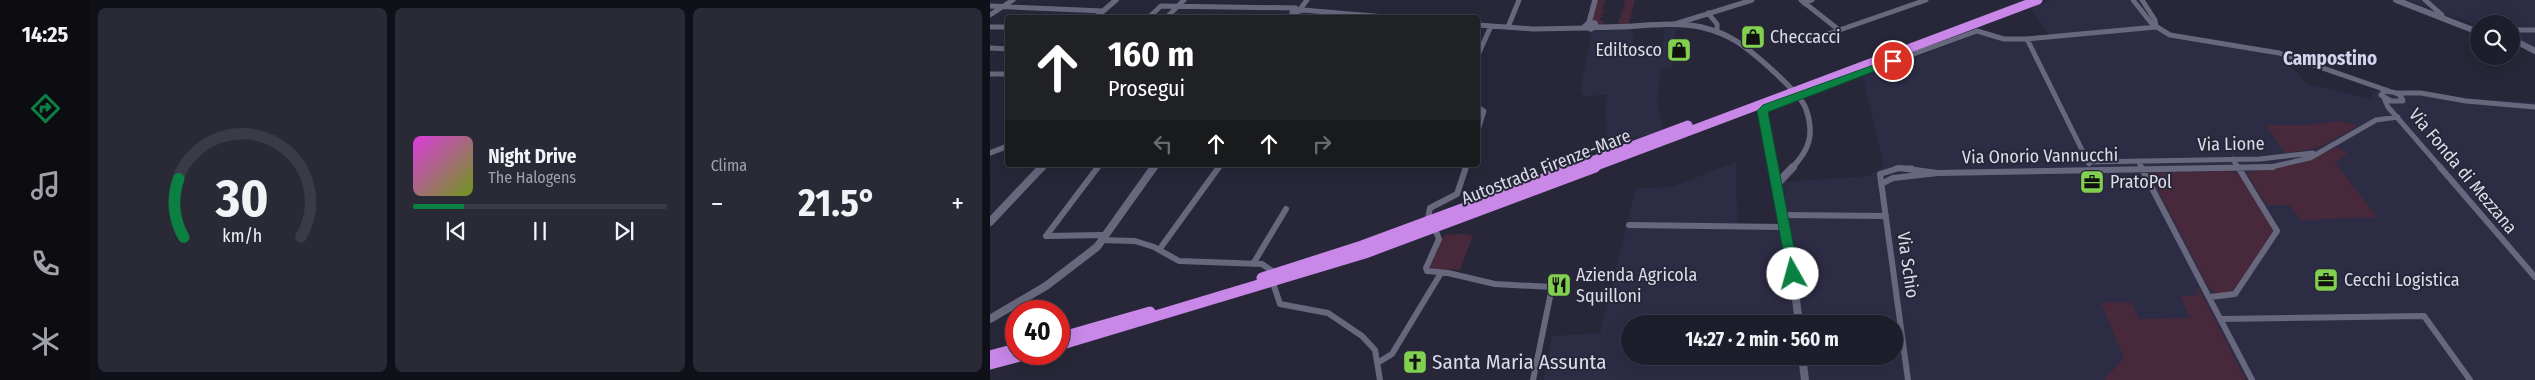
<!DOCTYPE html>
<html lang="it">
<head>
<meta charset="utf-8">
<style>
	body { margin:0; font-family:"Fira Sans Condensed",sans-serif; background:#2a2a37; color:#f1f3f6; height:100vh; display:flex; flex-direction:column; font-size:19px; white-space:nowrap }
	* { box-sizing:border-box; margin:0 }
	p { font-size:16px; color:#a0a2a9 }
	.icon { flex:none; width:28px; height:28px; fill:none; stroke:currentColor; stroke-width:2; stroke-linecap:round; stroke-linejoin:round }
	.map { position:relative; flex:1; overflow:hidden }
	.drawer { display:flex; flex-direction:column; gap:8px; padding:8px; background:#101018; width:900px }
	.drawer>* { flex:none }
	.banner { position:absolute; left:15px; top:15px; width:475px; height:152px; border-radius:5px; box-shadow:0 5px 20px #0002,0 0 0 1px #3b3b47; background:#202124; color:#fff; overflow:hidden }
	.tools { position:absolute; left:1480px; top:15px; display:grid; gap:10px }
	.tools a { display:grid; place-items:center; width:50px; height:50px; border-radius:50%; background:#1d1d2b; box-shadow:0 5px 20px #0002,0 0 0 1px #3b3b47; font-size:25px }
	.speed { position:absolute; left:15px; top:300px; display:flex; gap:10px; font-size:25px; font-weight:700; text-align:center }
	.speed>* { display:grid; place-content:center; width:65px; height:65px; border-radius:50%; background:#1d1d2b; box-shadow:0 5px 20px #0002,0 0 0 1px #3b3b47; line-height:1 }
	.speed .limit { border:8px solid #d22; background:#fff; color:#111 }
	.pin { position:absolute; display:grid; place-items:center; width:42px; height:42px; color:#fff; margin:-21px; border:2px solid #fff; border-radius:50%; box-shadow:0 1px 5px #0007 }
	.me { position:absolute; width:55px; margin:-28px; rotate:353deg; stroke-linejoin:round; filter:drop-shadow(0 0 4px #0008) }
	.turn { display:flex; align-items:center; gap:18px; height:105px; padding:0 20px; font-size:22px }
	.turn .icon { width:65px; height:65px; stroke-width:2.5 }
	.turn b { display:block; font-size:35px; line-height:42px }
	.lanes { display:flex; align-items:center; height:48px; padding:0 20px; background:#0003; justify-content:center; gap:25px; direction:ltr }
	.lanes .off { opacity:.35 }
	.big { font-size:38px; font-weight:700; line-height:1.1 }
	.drawer .tile { flex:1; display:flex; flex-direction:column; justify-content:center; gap:8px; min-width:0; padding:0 18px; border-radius:8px; background:#2a2a37 }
	.drawer .dial { align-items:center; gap:0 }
	.dial svg { height:130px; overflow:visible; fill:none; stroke:#3b3b47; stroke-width:7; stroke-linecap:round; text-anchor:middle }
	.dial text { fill:#f1f3f6; stroke:none }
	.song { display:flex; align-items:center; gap:15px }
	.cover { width:60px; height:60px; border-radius:8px; background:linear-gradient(135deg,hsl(300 70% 55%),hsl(80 70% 35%)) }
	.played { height:5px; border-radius:2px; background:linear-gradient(90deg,#0b8043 20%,#3b3b47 20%) }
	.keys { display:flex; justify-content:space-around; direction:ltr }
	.heat { display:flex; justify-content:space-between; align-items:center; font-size:28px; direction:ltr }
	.drawer .tiles { flex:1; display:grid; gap:8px; grid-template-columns:repeat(3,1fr) }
	.trip { position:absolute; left:631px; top:315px; width:282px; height:50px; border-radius:25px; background:#1d1d2b; box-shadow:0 5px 20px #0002,0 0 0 1px #3b3b47; font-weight:700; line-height:50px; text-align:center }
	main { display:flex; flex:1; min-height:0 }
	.tab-bar { display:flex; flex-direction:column; width:90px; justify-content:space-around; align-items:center; background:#0c0c11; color:#a0a2a9 }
	.tab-bar .icon { width:35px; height:35px }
	.tab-bar .on { color:#0b8043 }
	.tab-bar b { font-size:22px; color:#f1f3f6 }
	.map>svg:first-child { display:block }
</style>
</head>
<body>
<main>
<nav class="tab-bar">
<b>14:25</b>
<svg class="icon on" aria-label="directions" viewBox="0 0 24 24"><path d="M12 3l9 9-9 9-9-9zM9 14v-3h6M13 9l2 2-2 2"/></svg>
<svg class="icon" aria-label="music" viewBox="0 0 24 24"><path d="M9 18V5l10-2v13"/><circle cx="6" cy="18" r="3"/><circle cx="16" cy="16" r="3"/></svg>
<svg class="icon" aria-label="phone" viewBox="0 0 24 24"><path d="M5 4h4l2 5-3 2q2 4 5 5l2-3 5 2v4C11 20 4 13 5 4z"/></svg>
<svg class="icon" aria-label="climate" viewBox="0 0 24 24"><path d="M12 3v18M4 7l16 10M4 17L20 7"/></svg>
</nav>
<section class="drawer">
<div class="tiles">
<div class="tile dial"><svg viewBox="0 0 100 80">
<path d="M14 69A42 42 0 1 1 86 69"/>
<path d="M14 69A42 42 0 0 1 11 33" stroke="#0b8043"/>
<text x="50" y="56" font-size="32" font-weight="700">30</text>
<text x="50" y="72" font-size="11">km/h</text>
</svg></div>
<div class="tile">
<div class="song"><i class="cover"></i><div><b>Night Drive</b><p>The Halogens</p></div></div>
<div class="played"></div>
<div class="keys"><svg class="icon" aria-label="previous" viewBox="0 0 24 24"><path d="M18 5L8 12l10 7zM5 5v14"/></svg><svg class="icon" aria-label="pause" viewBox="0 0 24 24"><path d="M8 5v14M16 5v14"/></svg><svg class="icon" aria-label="next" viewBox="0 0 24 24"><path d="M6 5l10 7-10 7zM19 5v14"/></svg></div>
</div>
<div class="tile"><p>Clima</p>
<div class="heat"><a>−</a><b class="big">21.5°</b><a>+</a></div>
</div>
</div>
</section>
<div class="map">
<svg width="1545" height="380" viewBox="0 0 1545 380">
	<rect width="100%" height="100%" fill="#272739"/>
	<path fill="#2d2c45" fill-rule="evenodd" d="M1062 0H1139L1163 28 1184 39 1271 51 1291 56 1317 84 1382 99V91H1429L1475 99 1545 102V380H1256L1208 288V295L1190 296 1201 318 1149 319 1134 358 1114 380H554L562 336 610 333 646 188 681 187 746 162 747 223 797 224 794 182 880 176 894 166 873 77 987 34 1014 41 1062 39 1041 8ZM640 324H905V356H640Z
		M1418 0H1545V50L1521 37V24H1489V26Z
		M675 28H686L682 67 671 68 667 103 673 129 619 149 615 111 617 95 593 96 590 91 602 30 641 29V31L644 32 643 48 672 47Z"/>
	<path fill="#48283b" d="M606 0H618L614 1V4H616L613 5 612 10H615L611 15 614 17H610V20L613 21 614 24H629V18H632L630 13 634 11 631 9H634L635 4 632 3 636 1 633 0H645L638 27 608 25 602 20Z
		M1352 121 1368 126 1330 147 1296 154 1276 125H1318Z
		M1347 147 1358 154 1345 162 1387 217 1310 220 1299 205H1277L1258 175 1261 171 1311 164Z
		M1236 171 1247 173 1252 179 1283 227V232L1245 289C1237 297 1225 294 1218 287L1161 176 1166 173Z
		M470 234 483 235 470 270 439 269 454 235Z
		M1205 288 1209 289 1256 380H1114L1134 358 1111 303 1141 302 1149 319 1200 318 1190 296 1208 295Z"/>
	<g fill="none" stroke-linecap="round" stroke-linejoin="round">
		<path stroke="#67687e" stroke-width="5" d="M811 0 849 30
			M1143 0 1162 24 1180 35 1289 53 1399 91
			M1435 0 1452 15
			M814 3 822 0
			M0 6 113 11
			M311 8 317 0
			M302 10V13L313 10 311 8
			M313 10 407 18
			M718 13 727 24V32
			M0 15 23 0
			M158 18 171 6 306 8
			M176 18 194 0
			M685 24 762 0
			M488 25 543 29 597 28
			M0 27H18
			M518 27 529 0
			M1521 30H1545
			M1037 39 1099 164
			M815 42 936 0
			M0 48 18 49
			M488 55 501 26
			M0 74H18
			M1394 91C1403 92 1410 92 1413 101H1401L1391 95Z
			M1406 93H1431L1476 101 1545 107
			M1394 98 1398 107 1451 168
			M488 107 494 111 488 130
			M1243 159 1248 168
			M1148 161 1152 168
			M1098 162 1270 159 1323 153
			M107 168 109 165
			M228 168 230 165
			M475 168 476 165
			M784 168 772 113 777 107 987 31 1014 39H1037L1166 27 1165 20 1152 0
			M906 168H922
			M1234 168 1281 167 1320 158 1386 120 1408 117"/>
		<path stroke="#67687e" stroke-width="6" d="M783 167 787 184
			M1151 167 1262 380
			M1450 167 1545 277
			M891 184 903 178 948 173 1283 167
			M793 215 896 216
			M438 218 440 208 467 194 476 167
			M639 225 796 227
			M445 229 449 239 436 268 437 271 458 273 505 284 562 287 543 380
			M56 236 108 167
			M56 236 113 235
			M111 240 145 241 164 247 189 261 272 264 282 271
			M169 250 229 167
			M263 264 296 209
			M284 286 290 304 338 313 372 336 385 350 390 380
			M1220 297 1245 294 1287 231 1248 167
			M1230 319 1434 316 1480 380
			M389 362 402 354 451 273
			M918 380 890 174 909 168 948 173"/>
		<path stroke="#67687e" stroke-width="5.5" d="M105 18 126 0
			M599 23H605L606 26 601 29 595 26Z
			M599 23 605 0
			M605 27C641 29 676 20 711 27 723 30 735 34 746 41 762 51 811 93 816 109 825 135 819 150 802 168
			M0 153 18 146
			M50 168 53 165
			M163 168 165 165"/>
		<path stroke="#67687e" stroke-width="8" d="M803 167 787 184 790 209 800 250 809 324
			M0 222 52 167
			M0 319 56 286 107 247 164 167
			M812 356 815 380"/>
		<path stroke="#67687e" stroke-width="6" d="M1406 0 1488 32
			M1522 39 1545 51"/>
		<path stroke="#c987e8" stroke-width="9" d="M583 168 698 125
			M601 168 1048 0"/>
		<path stroke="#c987e8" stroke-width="11" d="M272 278 372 246 586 167
			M69 338 160 312
			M69 345 375 253 605 167
			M0 356 26 349
			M0 364 37 354"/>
	</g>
	<path fill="#0b8043" stroke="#07532c" d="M903 58 908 61 906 63 778 112 809 274 807 277H798L767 111 773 105Z"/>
	<defs>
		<symbol id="shop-square" viewBox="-11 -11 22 22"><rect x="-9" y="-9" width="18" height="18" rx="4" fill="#82d04f" stroke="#272739"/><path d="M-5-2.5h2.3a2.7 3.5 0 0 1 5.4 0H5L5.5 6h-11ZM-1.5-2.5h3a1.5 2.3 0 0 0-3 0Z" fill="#111"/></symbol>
		<symbol id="office-square" viewBox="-11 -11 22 22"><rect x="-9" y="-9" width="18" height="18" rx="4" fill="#82d04f" stroke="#272739"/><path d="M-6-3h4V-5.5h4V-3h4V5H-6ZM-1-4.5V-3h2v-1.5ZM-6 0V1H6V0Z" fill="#111"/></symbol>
		<symbol id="restaurant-square" viewBox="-11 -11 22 22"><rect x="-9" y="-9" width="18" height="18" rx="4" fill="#82d04f" stroke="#272739"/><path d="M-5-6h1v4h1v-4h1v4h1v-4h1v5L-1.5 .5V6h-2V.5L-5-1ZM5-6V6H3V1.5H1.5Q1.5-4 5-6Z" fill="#111"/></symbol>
		<symbol id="church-square" viewBox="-11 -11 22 22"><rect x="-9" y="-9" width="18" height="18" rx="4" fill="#82d04f" stroke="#272739"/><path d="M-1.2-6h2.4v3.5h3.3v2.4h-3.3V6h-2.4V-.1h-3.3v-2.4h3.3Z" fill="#111"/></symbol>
	</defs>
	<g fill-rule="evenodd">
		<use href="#shop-square" x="749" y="23" width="28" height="28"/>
		<use href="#shop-square" x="675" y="36" width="28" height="28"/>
		<use href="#office-square" x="1088" y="168" width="28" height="28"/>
		<use href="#office-square" x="1322" y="266" width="28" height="28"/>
		<use href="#restaurant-square" x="555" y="271" width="28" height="28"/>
		<use href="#church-square" x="411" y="348" width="28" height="28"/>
	</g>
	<g text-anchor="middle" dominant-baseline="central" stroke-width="4" stroke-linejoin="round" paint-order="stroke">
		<g font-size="18" fill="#dbdce9" stroke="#272739" text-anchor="start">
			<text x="780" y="37">Checcacci</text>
			<text x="672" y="50" text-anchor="end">Ediltosco</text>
			<text x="1120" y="182">PratoPol</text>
			<text x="586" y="275">Azienda Agricola<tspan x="586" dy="21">Squilloni</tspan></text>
			<text x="1354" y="280">Cecchi Logistica</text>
		</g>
		<g font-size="18" fill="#dbdce9" stroke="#272739">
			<text transform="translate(1241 144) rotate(-1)">Via Lione</text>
			<text transform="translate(1050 156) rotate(-1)">Via Onorio Vannucchi</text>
			<text transform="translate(556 167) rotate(-21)">Autostrada Firenze-Mare</text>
			<text transform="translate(1473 171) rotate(50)">Via Fonda di Mezzana</text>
			<text transform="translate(918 265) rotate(82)">Via Schio</text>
		</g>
		<g font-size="19" font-weight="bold" fill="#d3d4ed" stroke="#272739">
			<text x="1340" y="58">Campostino</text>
		</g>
		<g font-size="21" fill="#dbdce9" stroke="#272739" text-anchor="start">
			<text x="442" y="362">Santa Maria Assunta</text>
		</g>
	</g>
</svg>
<div class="tools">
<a><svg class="icon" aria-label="search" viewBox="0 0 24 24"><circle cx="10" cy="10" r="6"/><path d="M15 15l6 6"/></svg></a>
</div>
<div class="speed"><div class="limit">40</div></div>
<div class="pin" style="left:903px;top:61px;background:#d93025"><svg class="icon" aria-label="arrive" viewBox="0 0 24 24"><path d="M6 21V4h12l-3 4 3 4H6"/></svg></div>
<svg class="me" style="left:803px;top:274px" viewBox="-20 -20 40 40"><circle r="19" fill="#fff"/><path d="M0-13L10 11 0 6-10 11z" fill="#0b8043"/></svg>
<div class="trip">14:27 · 2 min · 560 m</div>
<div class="banner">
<div class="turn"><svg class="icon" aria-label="ahead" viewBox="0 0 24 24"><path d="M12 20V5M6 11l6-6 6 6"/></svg><div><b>160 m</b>Prosegui</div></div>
<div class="lanes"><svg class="icon off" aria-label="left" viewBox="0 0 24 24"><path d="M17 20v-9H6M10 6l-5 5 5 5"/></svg><svg class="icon" aria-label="ahead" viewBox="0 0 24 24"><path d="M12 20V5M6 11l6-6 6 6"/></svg><svg class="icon" aria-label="ahead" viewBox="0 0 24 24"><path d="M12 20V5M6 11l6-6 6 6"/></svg><svg class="icon off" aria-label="right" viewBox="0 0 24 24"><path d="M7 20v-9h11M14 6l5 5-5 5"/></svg></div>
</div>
</div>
</main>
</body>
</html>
